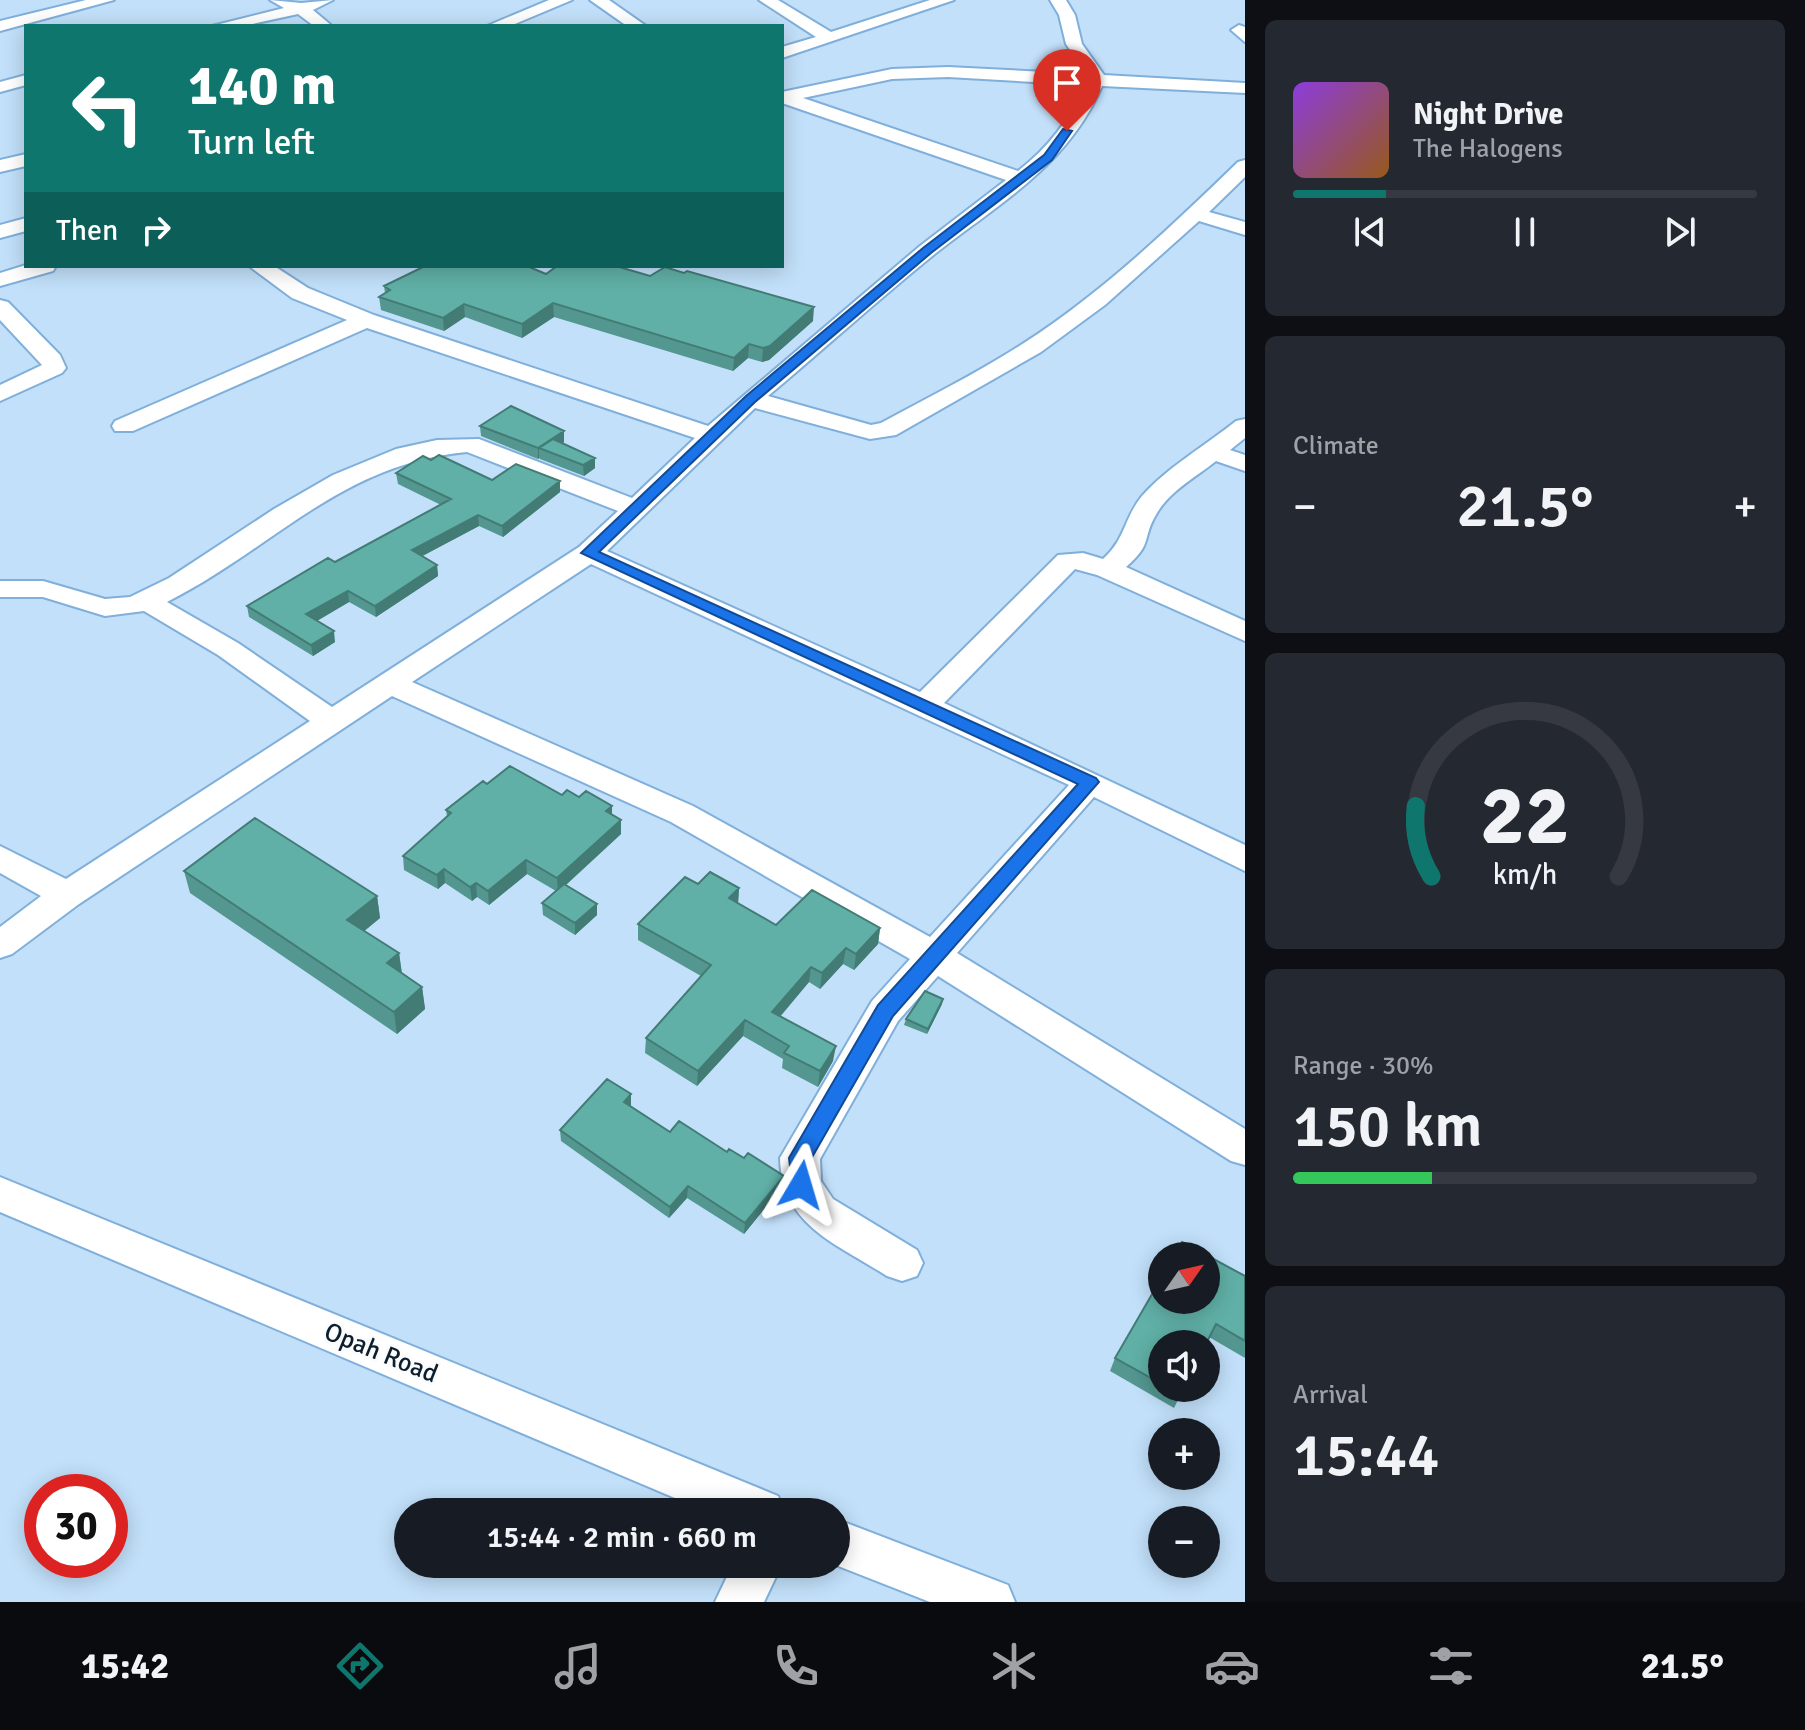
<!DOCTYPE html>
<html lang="en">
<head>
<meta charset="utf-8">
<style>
	body { margin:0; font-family:Signika,sans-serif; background:#242831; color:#f1f3f6; height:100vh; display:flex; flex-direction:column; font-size:30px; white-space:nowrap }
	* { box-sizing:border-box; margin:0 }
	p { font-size:26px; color:#9ea1a6 }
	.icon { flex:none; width:44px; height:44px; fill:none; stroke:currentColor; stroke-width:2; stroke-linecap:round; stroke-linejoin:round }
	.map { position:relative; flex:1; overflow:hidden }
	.details { display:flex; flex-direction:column; gap:20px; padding:20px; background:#0d0f14; width:560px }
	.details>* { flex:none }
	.guide { position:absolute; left:24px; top:24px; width:760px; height:244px; border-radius:0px; box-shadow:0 4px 20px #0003; background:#0f766e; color:#fff; overflow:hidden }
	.needle { width:52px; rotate:56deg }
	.fabs { position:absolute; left:1148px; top:1242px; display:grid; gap:16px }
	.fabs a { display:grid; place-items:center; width:72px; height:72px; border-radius:50%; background:#171b24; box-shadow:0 4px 20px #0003; font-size:40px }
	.speed { position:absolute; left:24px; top:1474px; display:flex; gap:16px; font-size:40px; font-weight:700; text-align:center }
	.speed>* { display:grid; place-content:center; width:104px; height:104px; border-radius:50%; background:#171b24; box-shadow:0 4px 20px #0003; line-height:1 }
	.speed .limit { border:12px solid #d22; background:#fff; color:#111 }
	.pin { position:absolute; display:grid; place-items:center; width:68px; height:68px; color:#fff; margin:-82px -34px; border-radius:50% 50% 50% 0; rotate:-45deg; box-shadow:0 0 8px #0007 }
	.pin .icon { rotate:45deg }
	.me { position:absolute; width:88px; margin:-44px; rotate:7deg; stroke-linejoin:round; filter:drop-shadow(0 0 6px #0008) }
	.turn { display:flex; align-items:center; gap:28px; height:168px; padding:0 32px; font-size:36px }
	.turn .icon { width:104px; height:104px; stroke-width:2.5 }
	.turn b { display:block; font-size:56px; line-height:68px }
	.then { display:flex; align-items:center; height:76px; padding:0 32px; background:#0003; gap:16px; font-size:30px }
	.big { font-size:60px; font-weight:600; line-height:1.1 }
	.details .card { flex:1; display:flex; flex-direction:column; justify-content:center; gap:12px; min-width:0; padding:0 28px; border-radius:12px; background:#242831 }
	.details .dial { align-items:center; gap:0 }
	.dial svg { height:208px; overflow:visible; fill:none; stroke:#363941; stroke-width:7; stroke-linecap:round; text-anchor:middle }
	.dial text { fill:#f1f3f6; stroke:none }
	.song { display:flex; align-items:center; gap:24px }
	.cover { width:96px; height:96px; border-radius:12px; background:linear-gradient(135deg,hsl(270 70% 55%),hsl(30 70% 35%)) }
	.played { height:8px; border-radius:4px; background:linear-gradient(90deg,#0f766e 20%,#363941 20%) }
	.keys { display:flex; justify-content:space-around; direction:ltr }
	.heat { display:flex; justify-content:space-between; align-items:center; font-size:44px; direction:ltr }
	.charge { height:12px; border-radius:6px; background:linear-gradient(90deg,#34c759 30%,#363941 0) }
	.trip { position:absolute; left:394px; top:1498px; width:456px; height:80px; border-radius:40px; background:#171b24; box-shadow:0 4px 20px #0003; font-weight:600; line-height:80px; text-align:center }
	.tab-bar { display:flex; height:128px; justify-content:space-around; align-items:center; background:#090b0e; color:#9ea1a6 }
	.tab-bar .icon { width:56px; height:56px }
	.tab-bar .current { color:#0f766e }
	.tab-bar b { font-size:36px; color:#f1f3f6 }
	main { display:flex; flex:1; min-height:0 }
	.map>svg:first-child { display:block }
</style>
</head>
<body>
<main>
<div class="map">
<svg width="1245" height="1602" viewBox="0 0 1245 1602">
	<rect width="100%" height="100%" fill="#c2e0fa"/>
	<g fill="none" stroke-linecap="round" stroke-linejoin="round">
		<defs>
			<path id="minor" d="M86 0H114L0 31V21Z
				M270 0 301 3 333 0 313 10 332 26H314L298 14 243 26H212L284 8Z
				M549 0H572L510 26H487Z
				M590 0H609L646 26H627Z
				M759 0H778L831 32 930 0H954L782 58V47L816 37Z
				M1050 0H1066L1075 15 1082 44 1104 75 1245 83V93L1102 86C1068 165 1001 202 936 253 879 299 824 349 768 396L871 425 881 423C929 397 978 373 1024 343 1103 292 1171 227 1238 162L1245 160V177L1209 212 1245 222V235L1199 221 1105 305 1041 352 896 435 870 439 755 408 607 551 920 692 1058 555 1083 553 1103 559C1125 540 1124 518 1142 496 1168 467 1206 445 1236 421L1245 419V438L1230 450 1245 455V471L1216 461C1196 477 1170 491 1157 513 1141 539 1154 543 1126 567L1245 621V641L1097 575 1075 569 944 703 1245 845V871L1094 797 957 953 1245 1129V1165L1231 1161 938 976 898 1021 820 1159 821 1181 833 1199 917 1250 923 1263 917 1276 902 1281 887 1276C836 1243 782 1226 780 1158L872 1001 910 959 671 822 392 696 79 904 12 954 0 958V927L41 896 0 873V846L66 879 310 721 218 655 144 611 105 616 43 597H0V581H43L105 599 130 597 169 578 274 509 333 475 396 449 437 440 479 439 632 498 695 438 367 328 133 431H115L112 426 115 421 347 320 292 298 249 266H274L308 288 374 315 708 426 920 246 1006 180 782 103V92L892 69 948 67 1086 74 1066 44 1059 15ZM948 77 1085 85C1070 119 1048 148 1018 171L803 98 892 79ZM467 452 618 511 579 547 332 707 238 643 167 602C274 548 340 464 467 452ZM591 564 1069 785 930 937 693 806 412 682Z
				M1239 25 1245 27V42L1231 30Z
				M26 75V85L0 92V82Z
				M26 154V166L0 172V160Z
				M26 218V231L0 238V225Z
				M26 265 56 266 53 271 0 286V273Z
				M0 300 8 302 60 355 66 368 62 373 0 401V385L42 365 0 320Z
				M0 1177 778 1496 785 1512H708L0 1212Z
				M836 1519 1008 1585 1015 1602H930L833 1564H836Z
				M733 1564H782L764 1602H715Z"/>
		</defs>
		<use href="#minor" stroke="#7fafda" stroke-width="4"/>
		<use href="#minor" fill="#fff" fill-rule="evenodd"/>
	</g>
	<path fill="#539790" d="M546 274 650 276 813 321 769 360 762 362 748 358 733 371 554 317 522 338 465 317 444 331 381 310 379 297 385 293 384 286Z
		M480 426 564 431V442L562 443 595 458V468L584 476 540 459 539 458 538 459 481 436Z
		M431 460 492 480 560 481V492L503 537 479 526 422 556 437 565 438 576 376 617 349 602 317 621 335 642 313 656 249 617 247 606 335 562 441 505 398 484 396 473Z
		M487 784 579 797 612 806V815L621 820V834L566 885 597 904V915L575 935 543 915 542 903 556 891 527 874 489 905 477 897 472 901 445 883 438 889 404 870 403 856 447 817 446 810Z
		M184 871 377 896 380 918 364 931 399 953 402 973 422 987 425 1009 397 1034 190 893Z
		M698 884 739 888 738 903 776 925 880 928 878 944 854 970 843 964 820 989 809 982 780 1017 833 1061 818 1087 782 1068 783 1059 743 1036 697 1086 645 1053 646 1038 701 976 638 940V924Z
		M942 1004 927 1034 904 1025 906 1019Z
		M631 1106 670 1132 782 1187 744 1234 687 1198 669 1218 561 1141 560 1130Z
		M1245 1276V1358L1209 1337 1162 1344V1388H1184L1174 1408 1110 1371 1115 1358Z"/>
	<path fill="#437b75" d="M553 303 554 317 522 338V324Z
		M464 304 465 317 444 331 443 318Z
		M814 307 813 321 769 360 762 362 763 348Z
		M749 344 748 358 733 371 734 358Z
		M564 431V442L549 452 539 448V458L538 459V448Z
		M595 458V468L584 476 583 465Z
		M560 481V492L503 537 502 526Z
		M478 515 479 526 413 561 412 550Z
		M437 565 438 576 376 617 375 606Z
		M348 591 349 602 308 626 306 614Z
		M334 631 335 642 313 656 311 645Z
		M612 806V820L606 811Z
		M621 820V834L558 892 557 878Z
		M526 860 527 874 489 905 488 891Z
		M444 869 445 883 438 889 437 875Z
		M476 883 477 897 472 901 470 887Z
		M739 888 738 904 729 898Z
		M377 896 380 918 351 942 347 920Z
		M597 904V915L575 935V923Z
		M880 928 878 944 854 970 856 954Z
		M846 948 843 964 820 989 822 973Z
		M399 953 402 976 387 963Z
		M811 967 809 982 770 1028 772 1012Z
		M422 987 425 1009 397 1034 394 1012Z
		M943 999 942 1004 927 1034 928 1029Z
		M745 1020 743 1036 697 1086 698 1071Z
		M836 1046 833 1061 818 1087 820 1071Z
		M631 1094V1106L624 1102Z
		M784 1176 782 1187 744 1234 745 1223Z
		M688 1186 687 1198 669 1218 670 1207Z"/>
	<path fill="#60b0a7" stroke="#437b75" stroke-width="2" d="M425 266H527L546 274 557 266H616L650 276 665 267 684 273 687 271 814 307 770 346 763 348 749 344 734 358 553 303 522 324 464 304 443 318 379 297 390 290 384 286Z
		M511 406 564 431 538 448 480 426Z
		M553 439 595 458 583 465 539 448Z
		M439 455 492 480 516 464 560 481 502 526 478 515 412 550 437 565 375 606 348 591 306 614 334 631 311 645 247 606 328 558 335 562 451 499 396 473 423 456 431 460Z
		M510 766 562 795 567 790 579 797 586 791 612 806 606 811 621 820 557 878 526 860 488 891 476 883 470 887 444 869 437 875 403 856 451 813 446 810 483 781 487 784Z
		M255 818 377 896 347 920 399 953 387 963 422 987 394 1012 184 871Z
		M710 872 739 888 729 898 776 925 812 890 880 928 856 954 846 948 822 973 811 967 772 1012 836 1046 820 1071 784 1053 789 1046 745 1020 698 1071 646 1038 711 965 638 924 685 877 698 884Z
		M564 884 597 904 575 923 542 903Z
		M925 991 943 999 928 1029 906 1019Z
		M607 1079 631 1094 624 1102 670 1132 679 1121 727 1152 729 1149 744 1158 748 1153 784 1176 745 1223 688 1186 670 1207 560 1130Z
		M1182 1242 1245 1276V1341L1216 1324 1206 1344H1162V1384L1115 1358 1162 1277V1300H1206V1256H1174Z
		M1168 1388H1184L1180 1395Z"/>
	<path fill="#1a73e8" stroke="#114b97" stroke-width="2" d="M1063 129 1072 131 1052 160 931 253 755 402 599 552 1096 778 1099 782 893 1016 811 1159 813 1185 809 1192 801 1195 793 1192 789 1158 878 1005 1078 784 581 553 746 396 923 248 1044 155Z"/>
	<g text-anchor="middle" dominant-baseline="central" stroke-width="6" stroke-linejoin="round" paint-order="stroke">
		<g font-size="26" fill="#0c1f2f" stroke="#fcfcfc">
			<text transform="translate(381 1353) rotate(22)">Opah Road</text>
		</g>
	</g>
</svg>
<div class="fabs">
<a><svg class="needle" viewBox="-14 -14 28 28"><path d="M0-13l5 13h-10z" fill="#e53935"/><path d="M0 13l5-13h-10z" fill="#9ea1a6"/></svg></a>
<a><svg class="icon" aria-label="sound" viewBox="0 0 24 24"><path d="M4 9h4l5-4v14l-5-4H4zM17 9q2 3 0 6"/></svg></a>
<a>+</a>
<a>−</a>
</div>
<div class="speed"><div class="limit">30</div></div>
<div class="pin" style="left:1067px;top:131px;background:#d93025"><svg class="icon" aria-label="arrive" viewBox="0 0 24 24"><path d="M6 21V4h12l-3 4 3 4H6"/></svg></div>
<svg class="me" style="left:801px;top:1185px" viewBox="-20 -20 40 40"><path d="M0-17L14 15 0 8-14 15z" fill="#1a73e8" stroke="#fff" stroke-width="4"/></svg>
<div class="trip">15:44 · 2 min · 660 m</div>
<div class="guide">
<div class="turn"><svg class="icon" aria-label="left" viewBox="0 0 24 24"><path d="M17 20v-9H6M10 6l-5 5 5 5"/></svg><div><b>140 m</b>Turn left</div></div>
<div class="then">Then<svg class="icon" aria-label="right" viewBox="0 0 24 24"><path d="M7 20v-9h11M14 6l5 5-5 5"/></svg></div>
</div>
</div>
<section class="details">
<div class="card">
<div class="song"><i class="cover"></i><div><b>Night Drive</b><p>The Halogens</p></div></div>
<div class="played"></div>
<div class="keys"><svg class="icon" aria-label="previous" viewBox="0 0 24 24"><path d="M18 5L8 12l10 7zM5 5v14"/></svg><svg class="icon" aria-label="pause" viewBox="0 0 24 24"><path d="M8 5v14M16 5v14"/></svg><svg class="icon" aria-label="next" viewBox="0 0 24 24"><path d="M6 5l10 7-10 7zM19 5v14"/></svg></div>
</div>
<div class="card"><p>Climate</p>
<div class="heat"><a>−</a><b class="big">21.5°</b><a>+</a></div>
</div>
<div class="card dial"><svg viewBox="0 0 100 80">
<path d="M14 69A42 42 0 1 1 86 69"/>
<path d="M14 69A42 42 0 0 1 8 42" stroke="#0f766e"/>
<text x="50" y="56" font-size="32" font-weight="700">22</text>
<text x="50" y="72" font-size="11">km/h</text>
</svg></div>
<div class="card"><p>Range · 30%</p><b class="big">150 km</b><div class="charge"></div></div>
<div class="card"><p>Arrival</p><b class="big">15:44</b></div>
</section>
</main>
<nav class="tab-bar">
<b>15:42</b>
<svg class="icon current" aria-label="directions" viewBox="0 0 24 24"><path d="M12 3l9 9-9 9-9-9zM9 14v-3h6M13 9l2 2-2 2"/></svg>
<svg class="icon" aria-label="music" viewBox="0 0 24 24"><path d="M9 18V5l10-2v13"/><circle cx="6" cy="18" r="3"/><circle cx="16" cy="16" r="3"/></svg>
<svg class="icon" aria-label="phone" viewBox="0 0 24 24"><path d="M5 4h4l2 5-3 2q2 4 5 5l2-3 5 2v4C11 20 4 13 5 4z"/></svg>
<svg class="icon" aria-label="climate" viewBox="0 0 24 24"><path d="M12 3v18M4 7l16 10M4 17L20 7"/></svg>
<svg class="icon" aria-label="car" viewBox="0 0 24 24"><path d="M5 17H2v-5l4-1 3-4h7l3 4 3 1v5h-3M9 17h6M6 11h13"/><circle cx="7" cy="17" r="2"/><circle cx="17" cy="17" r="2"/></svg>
<svg class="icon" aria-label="filters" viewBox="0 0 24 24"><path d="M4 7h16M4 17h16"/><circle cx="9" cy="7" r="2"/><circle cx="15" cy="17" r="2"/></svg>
<b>21.5°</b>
</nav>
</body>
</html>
